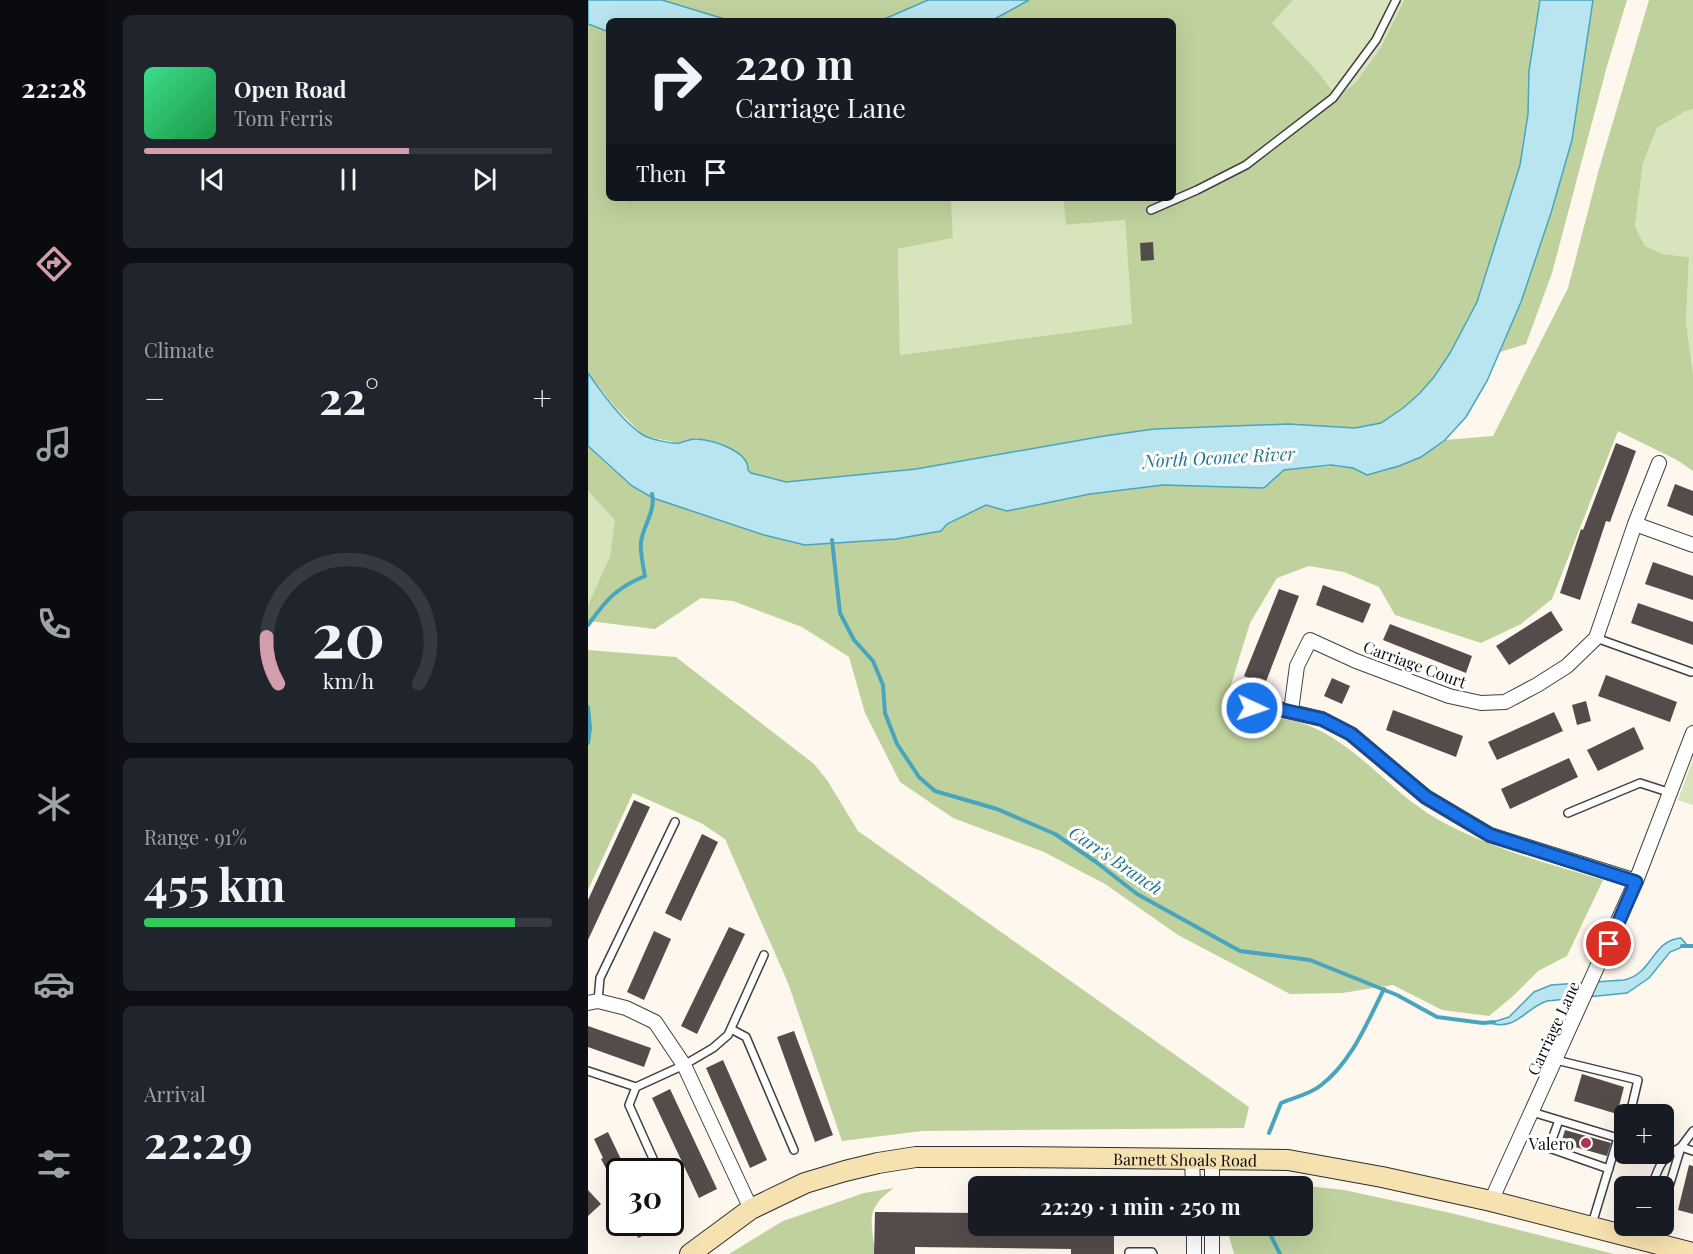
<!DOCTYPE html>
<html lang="en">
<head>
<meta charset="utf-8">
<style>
	body { margin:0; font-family:"Playfair Display",serif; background:#20242c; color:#f1f3f6; height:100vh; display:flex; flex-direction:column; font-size:22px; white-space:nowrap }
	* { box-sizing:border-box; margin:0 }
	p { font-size:20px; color:#9ea1a6 }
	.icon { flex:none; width:33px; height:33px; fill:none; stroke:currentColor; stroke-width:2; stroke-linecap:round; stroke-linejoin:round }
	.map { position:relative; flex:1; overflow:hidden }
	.drawer { display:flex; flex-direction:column; gap:15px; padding:15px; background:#0d0f14; width:480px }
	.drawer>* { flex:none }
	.banner { position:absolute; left:18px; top:18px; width:570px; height:183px; border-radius:9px; box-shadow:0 6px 24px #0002; background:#171b24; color:#f1f3f6; overflow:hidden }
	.fabs { position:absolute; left:1026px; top:1104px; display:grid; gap:12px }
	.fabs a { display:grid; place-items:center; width:60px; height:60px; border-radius:9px; background:#171b24; box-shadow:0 6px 24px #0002; font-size:30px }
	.speed { position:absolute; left:18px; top:1158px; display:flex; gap:12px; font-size:30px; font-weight:700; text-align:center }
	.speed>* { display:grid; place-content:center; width:78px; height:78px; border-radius:50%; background:#171b24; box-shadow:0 6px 24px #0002; line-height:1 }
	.speed .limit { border:3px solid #111; border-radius:9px; background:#fff; color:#111 }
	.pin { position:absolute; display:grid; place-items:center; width:51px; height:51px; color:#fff; margin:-26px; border:3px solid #fff; border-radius:50%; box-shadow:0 2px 6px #0007 }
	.me { position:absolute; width:66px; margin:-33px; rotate:93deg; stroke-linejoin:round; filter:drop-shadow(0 0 4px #0008) }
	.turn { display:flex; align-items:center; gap:21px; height:126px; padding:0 30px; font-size:27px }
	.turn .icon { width:78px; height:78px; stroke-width:2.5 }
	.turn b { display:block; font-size:42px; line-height:51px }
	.then { display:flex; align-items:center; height:57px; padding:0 30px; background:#0003; gap:12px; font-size:22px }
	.big { font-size:45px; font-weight:700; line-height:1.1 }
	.drawer .tile { flex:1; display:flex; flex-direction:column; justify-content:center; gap:9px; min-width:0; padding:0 21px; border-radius:9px; background:#20242c }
	.drawer .dial { align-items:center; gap:0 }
	.dial svg { height:156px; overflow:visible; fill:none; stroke:#363941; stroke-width:7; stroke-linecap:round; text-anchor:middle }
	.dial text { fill:#f1f3f6; stroke:none }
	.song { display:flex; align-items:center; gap:18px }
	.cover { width:72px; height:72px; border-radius:9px; background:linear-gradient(135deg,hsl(150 70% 55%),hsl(140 70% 35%)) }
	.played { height:6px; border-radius:3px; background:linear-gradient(90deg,#d29eac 65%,#363941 65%) }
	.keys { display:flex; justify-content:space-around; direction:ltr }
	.heat { display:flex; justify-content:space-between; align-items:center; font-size:33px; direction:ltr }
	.charge { height:9px; border-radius:4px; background:linear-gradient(90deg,#34c759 91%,#363941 0) }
	.trip { position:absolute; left:380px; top:1176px; width:345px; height:60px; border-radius:9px; background:#171b24; box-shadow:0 6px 24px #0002; font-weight:700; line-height:60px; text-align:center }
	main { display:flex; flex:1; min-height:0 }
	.dock { display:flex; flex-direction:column; width:108px; justify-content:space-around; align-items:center; background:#090b0e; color:#9ea1a6 }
	.dock .icon { width:42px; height:42px }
	.dock .on { color:#d29eac }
	.dock b { font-size:27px; color:#f1f3f6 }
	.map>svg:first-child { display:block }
</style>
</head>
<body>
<main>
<nav class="dock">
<b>22:28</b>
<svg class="icon on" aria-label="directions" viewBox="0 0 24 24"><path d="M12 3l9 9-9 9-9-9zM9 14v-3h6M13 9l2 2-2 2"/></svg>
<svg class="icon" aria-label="music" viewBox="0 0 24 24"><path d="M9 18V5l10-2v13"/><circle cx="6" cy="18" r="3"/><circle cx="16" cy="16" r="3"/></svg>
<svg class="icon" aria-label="phone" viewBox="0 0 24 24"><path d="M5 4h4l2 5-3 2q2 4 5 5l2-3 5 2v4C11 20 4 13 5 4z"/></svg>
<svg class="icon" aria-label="climate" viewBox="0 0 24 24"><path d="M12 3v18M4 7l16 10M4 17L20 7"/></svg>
<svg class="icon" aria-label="car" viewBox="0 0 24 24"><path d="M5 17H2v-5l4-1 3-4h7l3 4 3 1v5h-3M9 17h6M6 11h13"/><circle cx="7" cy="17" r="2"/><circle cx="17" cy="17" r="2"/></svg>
<svg class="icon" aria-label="filters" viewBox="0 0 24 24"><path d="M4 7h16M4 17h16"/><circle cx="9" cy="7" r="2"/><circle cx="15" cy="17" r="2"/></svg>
</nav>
<section class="drawer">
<div class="tile">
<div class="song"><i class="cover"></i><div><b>Open Road</b><p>Tom Ferris</p></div></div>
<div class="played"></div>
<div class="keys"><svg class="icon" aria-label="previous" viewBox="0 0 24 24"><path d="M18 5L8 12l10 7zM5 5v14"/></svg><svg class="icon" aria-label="pause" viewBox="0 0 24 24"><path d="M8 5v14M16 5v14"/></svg><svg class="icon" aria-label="next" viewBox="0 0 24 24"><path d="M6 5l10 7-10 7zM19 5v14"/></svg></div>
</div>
<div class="tile"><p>Climate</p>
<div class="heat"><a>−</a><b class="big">22°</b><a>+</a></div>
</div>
<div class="tile dial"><svg viewBox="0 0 100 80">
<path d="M14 69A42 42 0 1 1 86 69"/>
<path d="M14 69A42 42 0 0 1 8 45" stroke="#d29eac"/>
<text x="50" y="56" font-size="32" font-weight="700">20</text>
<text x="50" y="72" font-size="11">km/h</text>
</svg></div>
<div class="tile"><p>Range · 91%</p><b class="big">455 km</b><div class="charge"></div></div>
<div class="tile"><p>Arrival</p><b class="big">22:29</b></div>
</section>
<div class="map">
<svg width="1105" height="1254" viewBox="0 0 1105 1254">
	<rect width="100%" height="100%" fill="#fdf7ee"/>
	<path fill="#d8e4bb" d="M705 0H816L793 47 768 82 749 97 731 73 684 23Z
		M1105 109V374L1098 322 1101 257 1075 254 1057 246 1047 226 1055 163 1069 128 1098 111Z
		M363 198H475L478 225 537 220 544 324 312 355 310 249 365 238Z
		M0 491 28 520 22 556 0 605Z
		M1105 759V805L1090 800Z"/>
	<path fill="#bfd29d" d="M74 0H340L292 21H143Z
		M441 0H705L684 23 731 73 749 97 768 82 793 47 816 0H952L941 71 940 114 932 165 889 302 862 353 846 377 831 394 815 408 793 423 767 428 700 424 566 429 516 436 355 466 198 482 163 473 147 451 131 445 108 438 90 443 56 436 28 408 0 373V24L21 32V198H363L365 238 310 249 312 355 544 324 537 220 478 225 475 198H585V21H403Z
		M1005 0H1039L1019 66 964 273 938 344 912 352 933 302 963 213 984 140Z
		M1061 0H1105V109L1098 111 1069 128 1055 163 1047 226 1057 246 1075 254 1101 257 1098 322 1105 374V471L1089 460 1030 431 964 599 933 624 893 643 807 615 791 587 756 572 721 566 689 578 662 623 642 688 643 722C658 721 688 717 702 720 762 733 798 790 849 819 901 848 957 863 1015 880L979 956 950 971 924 997 901 1016 854 1010 805 985 754 993 702 994 590 935 517 884 456 852 365 818 312 782 277 713 261 657 214 627 145 601 113 598 67 629 0 621V605L22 556 27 520 0 491V446C18 464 36 481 58 494L217 545 308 539 353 531 358 524 398 505 419 511 502 494 575 485 676 488 696 470 745 466 765 468 779 474 811 466 833 457 857 440 905 436 980 288 1011 169Z
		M0 650 88 657 226 764 239 780 270 831 661 1107 656 1128 334 1131 254 1141 200 983 137 839 113 823 45 793 0 890Z
		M658 1179 756 1190 863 1213 1026 1254H646L638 1226H714V1186H649Z
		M306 1188C276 1209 284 1221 287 1254H141L195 1221 276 1193Z"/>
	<path fill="#b8e5ef" stroke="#48a5bd" stroke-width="1.5" d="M0 0H74L143 21H21V32L0 24Z
		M340 0H441L403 21H292Z
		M952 0H1005L984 140 963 213 933 302 899 381 878 417 857 440 833 457 811 466 779 475 765 468 743 465 696 470 676 488 575 485 502 494 419 511 398 505 359 524 353 531 308 539 217 545 176 535 65 498 44 486 0 446V373C13 392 36 423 55 435 62 439 83 444 91 443 97 442 103 438 109 439 125 440 161 451 160 470L163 473 198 482 328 469 516 436 566 429 700 424 767 428 793 423 815 408 831 394 846 377 862 353 889 302 932 165 940 114 941 71Z
		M1093 938 1099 945 1082 952 1061 978 1039 993 959 1001C937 1008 929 1031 902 1023L921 1017 946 992 963 985 1036 980C1066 973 1063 941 1093 938Z"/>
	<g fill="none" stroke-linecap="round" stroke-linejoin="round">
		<path stroke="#48a5bd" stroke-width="4" d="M244 540 252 613 266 640 285 661 295 685 297 713 309 744 331 777 347 791 409 809 467 834 508 862 549 894 652 951 722 960 809 995 849 1017 895 1023 906 1022
			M0 625C18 600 28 588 57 576 55 566 52 552 53 542 55 526 68 511 64 494
			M0 707 2 728 0 743
			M1094 946H1105
			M681 1133 693 1103C705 1098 722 1094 732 1086 763 1063 779 1023 796 989
			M678 1226 692 1254"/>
	</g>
	<path fill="#544c4a" d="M565 242 566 260 553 261 552 243Z
		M1028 443 1048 451 1022 522 1018 521 992 600 972 593 993 529 995 530Z
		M1087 484 1105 491V516L1079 506Z
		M1065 562 1105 576V600L1057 584Z
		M735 585 783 604 775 623 728 605Z
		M691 589 711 596 677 684 656 676Z
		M1050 603 1105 622V645L1043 623Z
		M963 611 975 630 921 665 908 646Z
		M802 624 884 656 878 673 795 640Z
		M1018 675 1089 702 1082 722 1010 696Z
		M744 678 762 686 754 704 736 696Z
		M998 701 1003 721 989 725 984 705Z
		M805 710 875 736 868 757 798 730Z
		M966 712 975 731 909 760 900 742Z
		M1046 727 1056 749 1010 771 999 750Z
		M981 758 990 777 922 809 913 789Z
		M46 800 62 807 0 940V900Z
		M114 834 130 842 93 921 77 913Z
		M141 927 157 934 109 1034 93 1026Z
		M66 931 83 939 56 1000 39 992Z
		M0 1026 63 1048 56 1067 0 1047Z
		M206 1031 245 1135 227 1142 189 1037Z
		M135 1060 179 1160 162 1168 118 1068Z
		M994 1074 1036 1087 1029 1114 986 1101Z
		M82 1089 129 1189 111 1198 64 1098Z
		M977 1130 1023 1143 1019 1156 973 1143Z
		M20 1132 39 1172H32V1195L13 1159 15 1158 6 1139Z
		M1101 1165 1105 1166V1214L1090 1210Z
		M0 1190 13 1204 0 1216Z
		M287 1212 390 1213V1226H526V1254H483V1249L327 1247V1254H286Z
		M44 1222H86L50 1238Z"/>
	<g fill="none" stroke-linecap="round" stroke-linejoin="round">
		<defs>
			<path id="service" d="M563 210 609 190 658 165 745 98 788 40 808 0
				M1008 638 1103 672
				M980 813 1052 783 1083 793
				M10 1001 12 978 87 822
				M143 1029 158 1037 206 1150
				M968 1060 1050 1080 1042 1114
				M0 1071 48 1087 96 1065 125 1048 140 1035 176 955
				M48 1087 41 1105 71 1172
				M944 1112 1030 1138 1004 1224
				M971 1120 961 1148 1021 1169
				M1030 1138 1036 1127
				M1064 1186C1071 1166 1073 1158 1093 1147L1105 1151
				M82 1197 89 1212
				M1076 1203 1093 1147 1105 1131
				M1066 1240 1069 1226
				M541 1254V1252H564L565 1254"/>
			<path id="minor" d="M1047 524 1105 545
				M647 709 682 707 734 719 763 734 838 797 902 835 1048 881
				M703 711 709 666 722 640 768 661 861 696 893 703 917 702 949 685 979 666 1008 638 1047 524 1071 463
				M0 1003 10 1001 38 1008 67 1022 96 1065 163 1209
				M604 1158 605 1186
				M624 1158V1186
				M903 1201 1048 881 1105 733
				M606 1254V1226
				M624 1254V1226"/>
			<g id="secondary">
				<path id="s1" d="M102 1254 163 1209 217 1183 257 1171 290 1163 328 1157H424L700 1160 794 1177 903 1201 1105 1253"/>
			</g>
		</defs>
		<use href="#service" stroke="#404040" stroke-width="10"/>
		<use href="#minor" stroke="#404040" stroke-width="16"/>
		<use href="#secondary" stroke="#2f2f2f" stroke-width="22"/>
		<use href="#service" stroke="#fff" stroke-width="7"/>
		<use href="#minor" stroke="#fff" stroke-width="14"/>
		<use href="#secondary" stroke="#f6e1b0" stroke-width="20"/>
	</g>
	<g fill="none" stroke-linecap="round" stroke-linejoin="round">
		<defs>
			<path id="route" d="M664 708 682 707 734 719 763 734 838 797 902 835 1048 882 1021 944"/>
		</defs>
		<use href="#route" stroke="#114b97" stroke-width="15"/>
		<use href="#route" stroke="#1a73e8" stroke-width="10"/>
	</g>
	<circle fill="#ac3551" stroke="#fff" stroke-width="2" cx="998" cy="1143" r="6"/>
	<g text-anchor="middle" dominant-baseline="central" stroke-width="6" stroke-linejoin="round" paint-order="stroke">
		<g font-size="16" fill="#0d0d0d" stroke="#fff">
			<text transform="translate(827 664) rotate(20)">Carriage Court</text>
			<text transform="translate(965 1028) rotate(-65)">Carriage Lane</text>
			<text stroke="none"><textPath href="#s1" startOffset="519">Barnett Shoals Road</textPath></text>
		</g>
		<g font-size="16" fill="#0d0d0d" stroke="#fff" text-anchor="end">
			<text x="986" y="1143">Valero</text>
		</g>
		<g font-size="18" font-style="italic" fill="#247590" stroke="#fff">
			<text transform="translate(631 457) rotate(-3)">North Oconee River</text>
			<text transform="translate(528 860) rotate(34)">Carr's Branch</text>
		</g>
	</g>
</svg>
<div class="fabs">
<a>+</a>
<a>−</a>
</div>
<div class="speed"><div class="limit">30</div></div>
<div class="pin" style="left:1021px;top:944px;background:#d93025"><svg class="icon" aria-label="arrive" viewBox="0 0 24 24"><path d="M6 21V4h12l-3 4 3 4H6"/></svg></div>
<svg class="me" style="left:664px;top:708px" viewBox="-20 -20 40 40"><circle r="17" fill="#1a73e8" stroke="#fff" stroke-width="3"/><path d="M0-11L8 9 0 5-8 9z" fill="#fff"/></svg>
<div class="trip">22:29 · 1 min · 250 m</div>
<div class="banner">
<div class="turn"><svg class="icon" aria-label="right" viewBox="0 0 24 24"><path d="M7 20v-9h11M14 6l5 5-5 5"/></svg><div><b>220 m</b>Carriage Lane</div></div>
<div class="then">Then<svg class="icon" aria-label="arrive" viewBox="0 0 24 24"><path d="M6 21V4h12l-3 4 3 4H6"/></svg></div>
</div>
</div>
</main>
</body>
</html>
